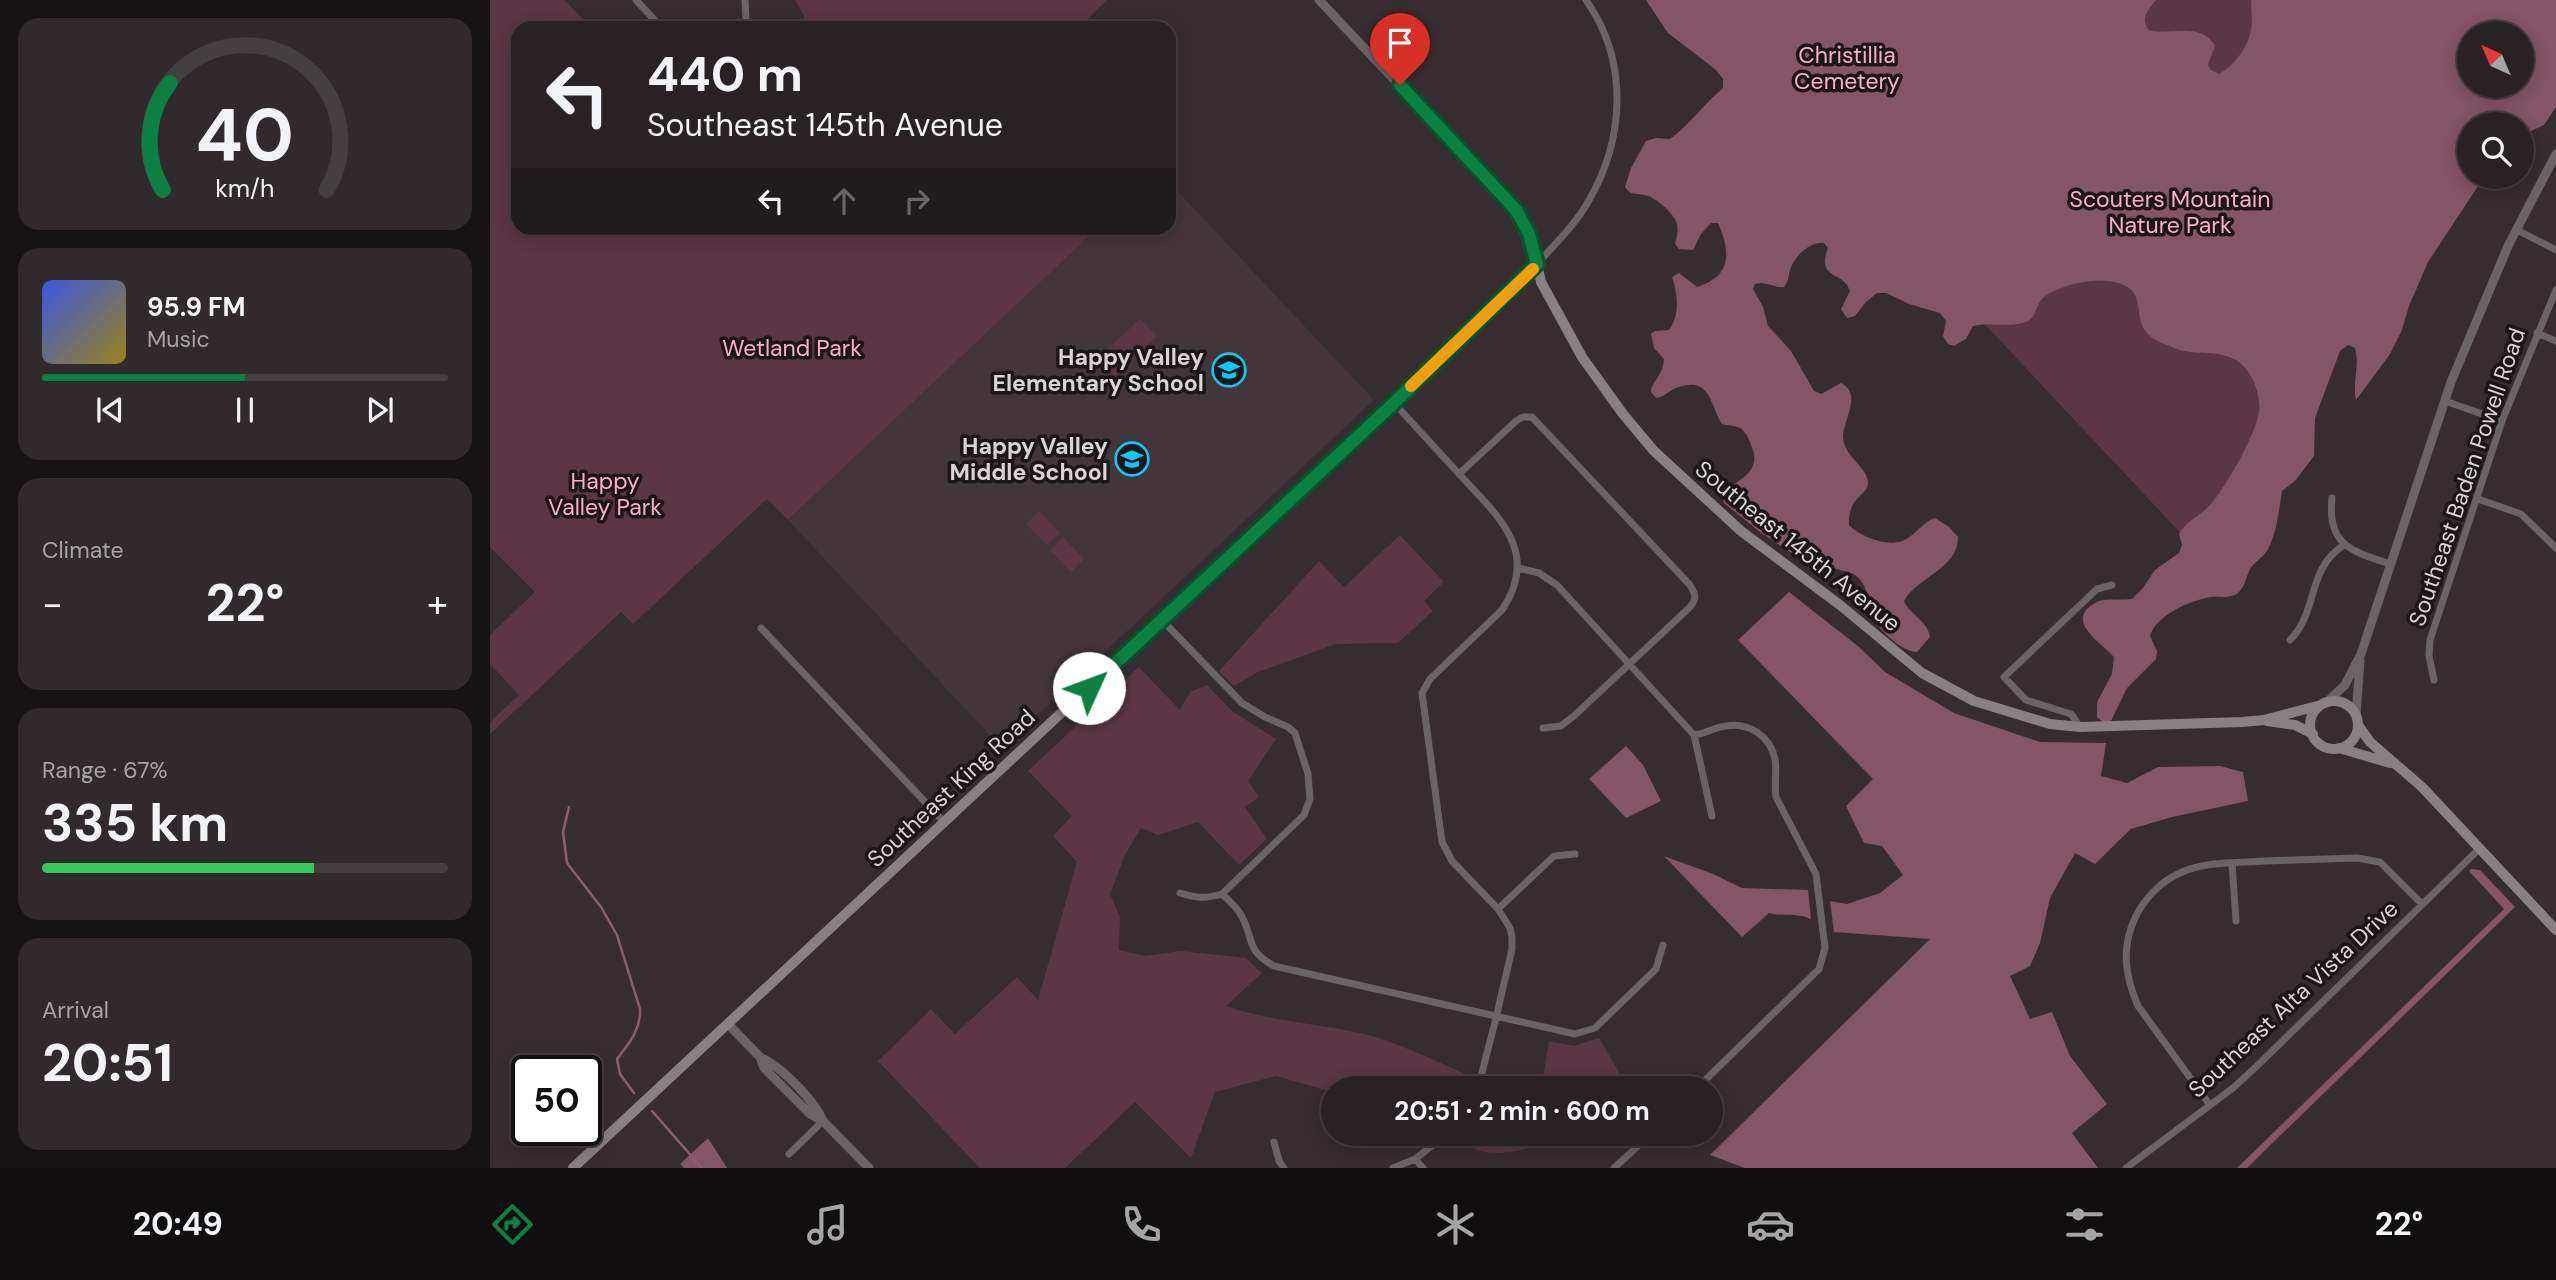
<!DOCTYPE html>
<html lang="en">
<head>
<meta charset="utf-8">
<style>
	body { margin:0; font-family:"DM Sans",sans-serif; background:#302a2c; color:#f1f3f6; height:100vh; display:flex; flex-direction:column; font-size:26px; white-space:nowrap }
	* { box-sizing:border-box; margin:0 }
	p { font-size:23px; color:#a5a4a6 }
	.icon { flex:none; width:38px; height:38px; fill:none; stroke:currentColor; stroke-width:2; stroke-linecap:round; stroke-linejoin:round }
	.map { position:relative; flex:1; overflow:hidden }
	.details { display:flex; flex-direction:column; gap:18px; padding:18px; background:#161314; width:490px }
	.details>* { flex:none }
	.banner { position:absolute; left:21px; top:21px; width:665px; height:214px; border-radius:21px; box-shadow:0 4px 18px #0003,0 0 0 2px #443f41; background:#282224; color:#f1f3f6; overflow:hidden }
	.needle { width:46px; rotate:316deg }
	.buttons { position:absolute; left:1967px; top:21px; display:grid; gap:14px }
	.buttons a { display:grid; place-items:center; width:77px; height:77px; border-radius:50%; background:#282224; box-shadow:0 4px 18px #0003,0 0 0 2px #443f41; font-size:35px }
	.speed { position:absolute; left:21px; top:1055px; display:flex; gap:14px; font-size:35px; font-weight:700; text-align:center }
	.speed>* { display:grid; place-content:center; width:91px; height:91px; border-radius:50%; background:#282224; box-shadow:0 4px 18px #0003,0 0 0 2px #443f41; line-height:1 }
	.speed .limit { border:4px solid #111; border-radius:10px; background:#fff; color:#111 }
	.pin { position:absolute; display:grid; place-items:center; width:60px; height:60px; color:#fff; margin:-72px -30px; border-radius:50% 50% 50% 0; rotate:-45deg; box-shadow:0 0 7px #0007 }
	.pin .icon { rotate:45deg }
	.me { position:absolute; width:77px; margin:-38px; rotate:47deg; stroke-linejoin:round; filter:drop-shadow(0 0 5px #0008) }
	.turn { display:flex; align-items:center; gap:24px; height:147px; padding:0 21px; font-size:32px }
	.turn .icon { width:91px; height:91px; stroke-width:2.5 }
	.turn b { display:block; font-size:49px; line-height:60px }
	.lanes { display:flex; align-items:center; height:66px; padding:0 21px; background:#0003; justify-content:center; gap:35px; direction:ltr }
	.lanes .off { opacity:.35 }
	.big { font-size:52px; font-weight:700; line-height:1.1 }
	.details .widget { flex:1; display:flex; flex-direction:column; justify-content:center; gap:10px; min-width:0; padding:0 24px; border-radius:21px; background:#302a2c }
	.details .dial { align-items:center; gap:0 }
	.dial svg { height:182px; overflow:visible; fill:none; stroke:#443f41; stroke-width:7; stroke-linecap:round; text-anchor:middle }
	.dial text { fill:#f1f3f6; stroke:none }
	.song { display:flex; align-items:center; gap:21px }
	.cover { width:84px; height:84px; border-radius:10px; background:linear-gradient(135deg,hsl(230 70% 55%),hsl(50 70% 35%)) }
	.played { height:7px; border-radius:4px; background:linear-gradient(90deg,#0b8043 50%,#443f41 50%) }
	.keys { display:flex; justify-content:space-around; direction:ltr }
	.heat { display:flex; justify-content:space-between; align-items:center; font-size:38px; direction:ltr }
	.charge { height:10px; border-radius:5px; background:linear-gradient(90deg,#34c759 67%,#443f41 0) }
	.trip { position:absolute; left:831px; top:1076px; width:402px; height:70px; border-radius:35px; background:#282224; box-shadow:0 4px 18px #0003,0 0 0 2px #443f41; font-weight:700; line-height:70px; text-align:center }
	.tabs { display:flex; height:112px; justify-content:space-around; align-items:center; background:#100e0e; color:#a5a4a6 }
	.tabs .icon { width:49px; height:49px }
	.tabs .selected { color:#0b8043 }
	.tabs b { font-size:32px; color:#f1f3f6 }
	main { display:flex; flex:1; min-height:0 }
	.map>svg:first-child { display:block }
</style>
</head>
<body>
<main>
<section class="details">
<div class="widget dial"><svg viewBox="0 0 100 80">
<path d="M14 69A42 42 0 1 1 86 69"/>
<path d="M14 69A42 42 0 0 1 17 22" stroke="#0b8043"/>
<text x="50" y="56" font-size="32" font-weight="700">40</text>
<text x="50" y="72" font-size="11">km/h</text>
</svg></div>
<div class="widget">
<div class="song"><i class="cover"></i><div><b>95.9 FM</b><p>Music</p></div></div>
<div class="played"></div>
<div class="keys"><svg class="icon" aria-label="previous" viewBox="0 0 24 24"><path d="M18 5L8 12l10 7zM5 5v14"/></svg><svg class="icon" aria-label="pause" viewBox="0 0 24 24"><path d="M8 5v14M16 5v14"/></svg><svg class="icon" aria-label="next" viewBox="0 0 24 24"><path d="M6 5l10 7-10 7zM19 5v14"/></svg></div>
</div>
<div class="widget"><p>Climate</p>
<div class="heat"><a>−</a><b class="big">22°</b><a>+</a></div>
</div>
<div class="widget"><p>Range · 67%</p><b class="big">335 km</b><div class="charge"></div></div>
<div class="widget"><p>Arrival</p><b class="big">20:51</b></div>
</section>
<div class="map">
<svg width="2066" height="1168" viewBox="0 0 2066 1168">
	<rect width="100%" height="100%" fill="#362d30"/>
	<path fill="#44353a" d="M679 182 884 400 512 748 298 520 608 228H679Z"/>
	<path fill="#5b3644" d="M0 0H75L101 28H28V228H608L298 520 277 499 143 624 131 612 0 734V722L29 695 0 664V635L45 592 0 547Z
		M305 0H617L588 28H315L314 16Z
		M1177 0H2029L1979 33V86L1714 558 1257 71Z
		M650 319 667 336 625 376 608 358Z
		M549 511 570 533 557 545 536 524Z
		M910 535 954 582 934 601 943 611 908 643 846 644 768 672 744 686 729 671 829 561 854 587Z
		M573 537 594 559 581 572 560 550Z
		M649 667 690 710 700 692 717 685 742 711 786 739 758 781 769 797 755 807 777 839 749 865 708 822 668 835 651 828 635 855 620 894 630 917 629 950 655 956 691 951 756 958 772 973 736 1006C779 1021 825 1023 870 1033 908 1042 946 1061 982 1077L977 1088H844L843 1092 786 1076 725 1092 701 1158 645 1102 575 1168H490L388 1061 441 1009 465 1034 527 977 548 1000 587 862 563 836 582 816 538 771Z
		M1109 1038 1134 1081 1125 1088H1051L1059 1041 1084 1046Z
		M971 1134H1052L1046 1146C1027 1152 1001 1157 982 1148 977 1146 973 1139 969 1136Z"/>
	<path fill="#845467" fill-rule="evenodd" d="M1156 0H1666C1658 10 1650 18 1659 30 1678 37 1710 20 1725 46L1718 65 1721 70 1729 74C1744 66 1759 46 1761 29 1763 20 1761 9 1761 0H2066V107L2054 125 2032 135V124H1979V177H1994L1938 262 1919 306 1912 330 1900 354 1866 400C1862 382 1870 366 1865 348L1858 345 1850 351 1825 418 1824 456 1805 481 1792 491C1789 510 1787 532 1778 549 1774 557 1765 561 1760 569 1756 577 1755 587 1748 593 1740 599 1730 596 1721 597 1701 600 1666 615 1660 636L1667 651 1666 659 1637 688 1620 723 1613 722 1607 717V702L1622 674 1624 657C1614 645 1580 625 1598 608 1602 604 1607 601 1613 600 1622 599 1632 600 1642 599L1652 589 1665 570 1689 553 1692 545 1689 534C1696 521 1709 517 1719 506 1735 489 1766 434 1769 412 1771 393 1762 370 1746 360 1730 351 1712 354 1694 351 1687 350 1681 346 1674 344 1637 329 1658 305 1640 289 1621 273 1572 283 1554 297 1545 304 1547 318 1536 322 1520 328 1500 322 1483 326L1476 339 1464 346 1458 344 1453 336 1456 321 1450 313 1419 304 1396 293H1387L1376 302 1365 316 1357 318 1351 309 1360 291C1353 270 1326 281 1338 248L1334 243C1320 241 1304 257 1300 270 1298 277 1299 281 1294 287 1284 288 1277 281 1265 284L1263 289 1273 307 1278 326 1301 351 1324 391 1331 394 1351 383C1373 394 1353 420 1353 437 1354 458 1379 467 1378 484 1377 496 1358 496 1359 525 1369 536 1397 547 1412 541 1423 537 1430 526 1440 520L1445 518 1459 527 1468 537C1468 569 1428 576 1414 601 1420 615 1438 621 1440 637L1427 652C1411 652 1387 628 1381 614 1375 597 1381 588 1364 574L1309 558 1270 532 1234 503C1228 480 1277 482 1261 445 1259 438 1255 430 1248 427 1243 425 1237 426 1232 424 1219 403 1221 375 1186 388 1178 391 1175 397 1166 398L1161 392C1161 382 1173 376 1174 359L1164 348 1161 334 1165 331 1179 330C1190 315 1188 295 1182 277L1189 273 1207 287C1242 276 1241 253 1228 223H1221L1211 234 1203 250 1189 249 1185 244C1187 237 1189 229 1186 221 1182 212 1165 197 1155 195 1146 193 1141 196 1135 187L1141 168 1156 141 1166 138 1180 139C1200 124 1214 104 1233 88V79L1226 70 1178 33ZM1979 33H2032V86H1979Z
		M1299 592 1369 647 1395 672 1464 713 1550 742 1616 743 1611 776 1637 783 1668 767 1730 766 1753 772 1758 801 1682 817 1641 829 1605 864 1585 853 1560 898 1550 943 1540 966 1520 976 1540 1019 1562 1012 1580 1056 1617 1104 1582 1133 1608 1168H1255L1220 1155 1440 939 1344 932 1340 901 1357 904 1390 893 1413 875 1392 846 1374 843 1356 806 1383 779 1248 640Z
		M1136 746 1153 765 1171 801 1136 818 1099 779Z
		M1174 856 1223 874 1252 888 1318 890 1321 919C1305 912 1295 917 1279 913L1252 937Z
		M1981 869 1990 870 2025 907 1757 1168H1747L2014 909 1979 871Z
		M218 1138 237 1168H194L190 1164Z"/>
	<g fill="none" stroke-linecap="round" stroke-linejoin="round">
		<path stroke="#8d5d6f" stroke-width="2.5" d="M79 807 73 832 77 863 111 907 127 935 150 1009C151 1030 139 1043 127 1059L130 1074 144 1093
			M162 1111 212 1168"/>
		<path stroke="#696466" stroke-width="7" d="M146 0 172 28
			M253 28 256 19 255 0
			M2027 230 2066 250
			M1047 264C1065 244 1085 225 1098 202 1135 139 1139 61 1096 0
			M2047 333 2066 341
			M1955 401 2012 421
			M904 403C926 427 948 451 970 475 1008 516 1051 552 1012 610L940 679 932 693 952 842 962 861 1008 909 1020 928 1022 937V949L1006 1018 988 1088
			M969 474 1026 421 1033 417H1042L1200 585C1206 595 1207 599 1199 608L1085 715 1071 726 1053 728
			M1842 498C1837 545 1861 551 1900 564
			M1988 499 2031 514 2066 548
			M1028 568 1049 573 1067 585 1204 735C1215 734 1225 727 1236 726 1259 722 1280 736 1285 759 1287 771 1284 785 1286 797L1326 874 1335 948 1329 969 1207 1088
			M672 620 752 703 775 717 798 727 805 733 818 774 820 799 814 815 732 894C738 900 747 907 751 915 765 939 754 949 784 966L1085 1034 1105 1028 1166 969 1173 945
			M271 628 455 823
			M1800 640C1829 611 1816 569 1854 545
			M1944 680 1939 656 1940 640 2012 421 2066 290
			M1590 727 1581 714 1536 700 1514 677 1607 589 1622 585
			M1204 735 1222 816
			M1742 863 1746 921
			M690 893C706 898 716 899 732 894
			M1008 909 1064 856 1085 854
			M1720 1105 1648 1006C1635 976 1631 948 1645 918 1654 899 1671 881 1690 873 1716 861 1747 863 1775 861 1806 860 1836 859 1867 858L1890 862 1932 904
			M784 1142 789 1161 794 1168
			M299 1154 333 1121
			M925 1159 933 1168
			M903 1168 925 1159 957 1134
			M1124 1168 1161 1134
			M1636 1168 1743 1088 1767 1066 1989 849"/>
		<path stroke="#696466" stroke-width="9" d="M829 0 1022 205 1039 234 1047 264
			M1836 703 1855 685 1871 654 1961 382 2018 246 2066 154
			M1866 715 1870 661
			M238 1024 270 1057 274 1068 320 1114 333 1121 379 1168
			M270 1057C291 1066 324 1100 333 1121"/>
		<path stroke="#888184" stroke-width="10" d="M1047 264 1051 282 1092 357 1133 414 1164 451 1251 531 1350 605 1432 673 1484 701 1560 724 1590 727 1752 722 1774 720 1831 705
			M1820 725a24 24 0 1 1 48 0a24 24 0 1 1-48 0Z
			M1777 721 1805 725 1823 734
			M1868 725 1880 742 1932 787 2066 930
			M1849 748 1900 763
			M83 1168 894 412 1047 264"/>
	</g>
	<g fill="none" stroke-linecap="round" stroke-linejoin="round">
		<defs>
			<path id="route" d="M599 688 904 403 1047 264 1039 234 1026 210 910 85"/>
		</defs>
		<use href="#route" stroke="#07532c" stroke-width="18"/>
		<use href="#route" stroke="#0b8043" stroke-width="12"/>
		<path stroke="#f59e0b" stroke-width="12" d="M921 386 1043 269"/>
	</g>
	<defs>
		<symbol id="school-ring" viewBox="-11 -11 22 22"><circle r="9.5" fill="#1b1718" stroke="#0acafa" stroke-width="1.5"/><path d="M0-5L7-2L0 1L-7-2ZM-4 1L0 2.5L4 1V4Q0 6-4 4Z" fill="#0acafa"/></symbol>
	</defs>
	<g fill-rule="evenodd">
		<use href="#school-ring" x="720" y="351" width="38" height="38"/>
		<use href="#school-ring" x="623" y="440" width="38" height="38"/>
	</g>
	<g text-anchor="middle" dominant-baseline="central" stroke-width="7" stroke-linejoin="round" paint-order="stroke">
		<g font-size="23" fill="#fbadca" stroke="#1b1718">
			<text x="1357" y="55">Christillia<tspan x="1357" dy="26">Cemetery</tspan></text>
			<text x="1680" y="199">Scouters Mountain<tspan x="1680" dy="26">Nature Park</tspan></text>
			<text x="302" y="348">Wetland Park</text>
			<text x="115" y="481">Happy<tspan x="115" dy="26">Valley Park</tspan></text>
		</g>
		<g font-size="23" font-weight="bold" fill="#d9d3d5" stroke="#1b1718" text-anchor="end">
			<text x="714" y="357">Happy Valley<tspan x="714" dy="26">Elementary School</tspan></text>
			<text x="618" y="446">Happy Valley<tspan x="618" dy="26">Middle School</tspan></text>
		</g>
		<g font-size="23" fill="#d9d3d5" stroke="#1b1718">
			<text transform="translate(1977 477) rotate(-71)">Southeast Baden Powell Road</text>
			<text transform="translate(1308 546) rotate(39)">Southeast 145th Avenue</text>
			<text transform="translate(461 788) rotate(-43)">Southeast King Road</text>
			<text transform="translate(1803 999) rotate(-43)">Southeast Alta Vista Drive</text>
		</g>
	</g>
</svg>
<div class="buttons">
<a><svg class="needle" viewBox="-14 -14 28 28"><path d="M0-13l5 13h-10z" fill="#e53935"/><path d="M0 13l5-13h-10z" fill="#a5a4a6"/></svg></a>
<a><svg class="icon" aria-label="search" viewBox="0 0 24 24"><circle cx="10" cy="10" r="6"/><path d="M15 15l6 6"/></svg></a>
</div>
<div class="speed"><div class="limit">50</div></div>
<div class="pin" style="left:910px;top:85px;background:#d93025"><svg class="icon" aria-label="arrive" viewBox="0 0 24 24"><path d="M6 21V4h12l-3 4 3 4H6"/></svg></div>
<svg class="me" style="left:599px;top:688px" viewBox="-20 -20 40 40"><circle r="19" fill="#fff"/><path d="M0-13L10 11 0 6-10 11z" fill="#0b8043"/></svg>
<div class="trip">20:51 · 2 min · 600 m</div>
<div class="banner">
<div class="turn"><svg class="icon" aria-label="left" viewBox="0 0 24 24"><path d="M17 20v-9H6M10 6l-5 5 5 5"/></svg><div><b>440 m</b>Southeast 145th Avenue</div></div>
<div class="lanes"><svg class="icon" aria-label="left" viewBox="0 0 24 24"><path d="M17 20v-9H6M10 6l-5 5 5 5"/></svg><svg class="icon off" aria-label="ahead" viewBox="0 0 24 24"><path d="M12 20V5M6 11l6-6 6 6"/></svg><svg class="icon off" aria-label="right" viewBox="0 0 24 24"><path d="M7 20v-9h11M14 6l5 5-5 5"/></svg></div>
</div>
</div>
</main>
<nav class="tabs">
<b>20:49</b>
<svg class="icon selected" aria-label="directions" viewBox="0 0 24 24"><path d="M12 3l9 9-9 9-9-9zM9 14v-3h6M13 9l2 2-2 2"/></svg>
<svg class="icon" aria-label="music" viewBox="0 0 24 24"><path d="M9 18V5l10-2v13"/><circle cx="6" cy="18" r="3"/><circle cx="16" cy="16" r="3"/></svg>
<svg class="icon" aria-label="phone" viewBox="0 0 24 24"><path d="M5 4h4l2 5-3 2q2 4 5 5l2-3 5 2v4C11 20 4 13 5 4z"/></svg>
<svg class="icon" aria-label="climate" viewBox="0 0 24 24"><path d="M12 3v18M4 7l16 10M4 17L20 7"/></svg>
<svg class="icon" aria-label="car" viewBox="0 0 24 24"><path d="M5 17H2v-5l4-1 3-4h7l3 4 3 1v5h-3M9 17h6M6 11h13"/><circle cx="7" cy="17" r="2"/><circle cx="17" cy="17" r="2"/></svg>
<svg class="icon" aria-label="filters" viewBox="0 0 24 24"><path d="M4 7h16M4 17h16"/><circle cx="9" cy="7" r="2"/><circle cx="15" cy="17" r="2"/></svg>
<b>22°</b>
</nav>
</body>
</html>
